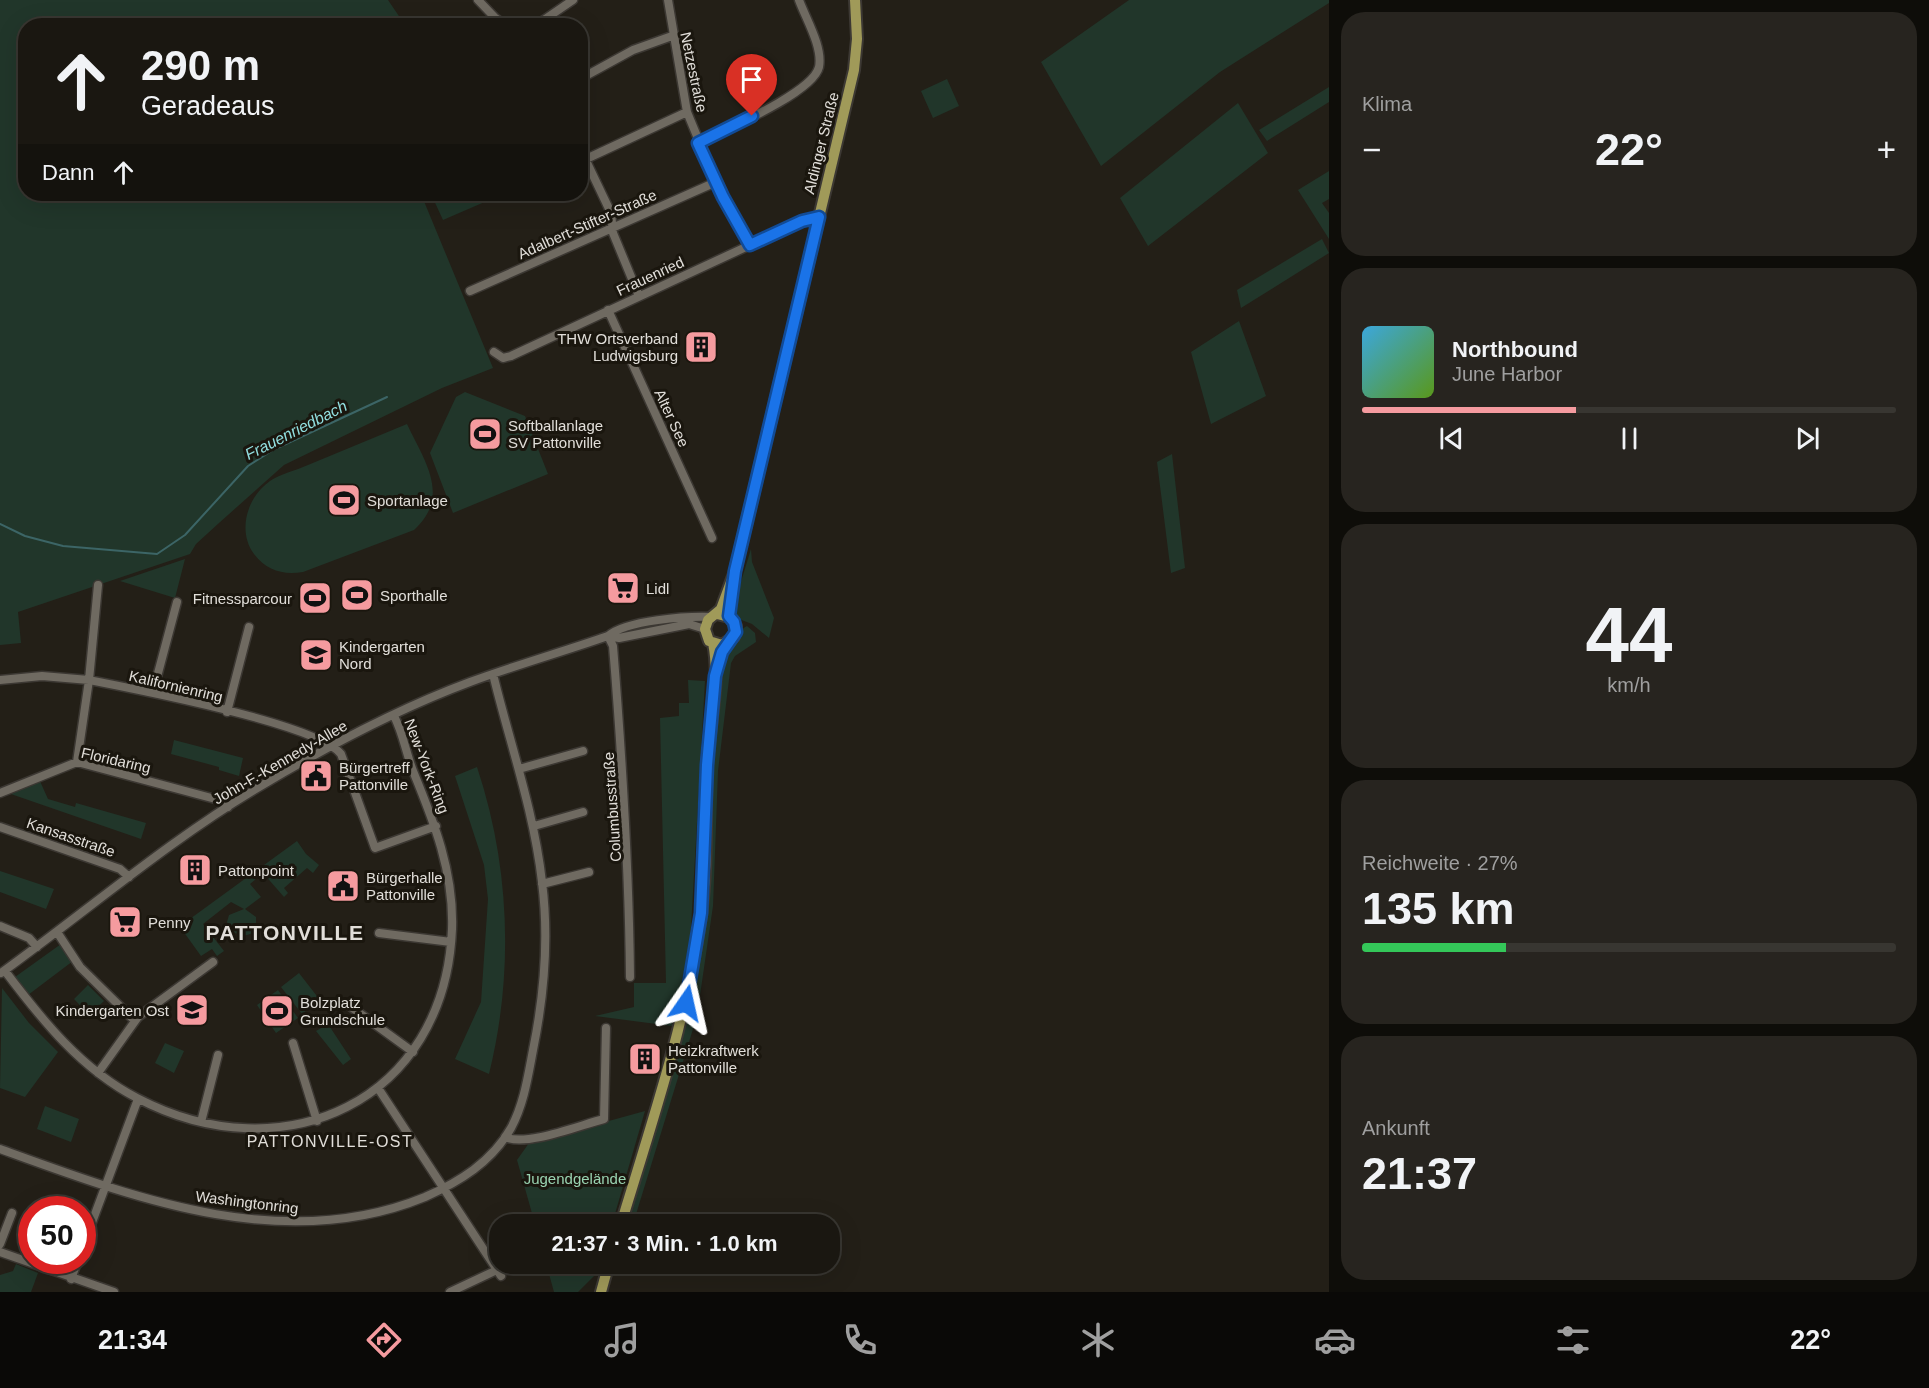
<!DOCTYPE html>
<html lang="de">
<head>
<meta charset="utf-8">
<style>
	body { margin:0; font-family:Helvetica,sans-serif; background:#27241f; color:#f1f3f6; height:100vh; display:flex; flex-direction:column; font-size:22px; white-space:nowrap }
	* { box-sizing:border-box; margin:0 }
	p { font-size:20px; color:#9f9f9f }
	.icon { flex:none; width:33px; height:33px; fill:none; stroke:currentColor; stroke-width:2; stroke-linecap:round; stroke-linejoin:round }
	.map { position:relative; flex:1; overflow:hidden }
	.sheet { display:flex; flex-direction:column; gap:12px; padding:12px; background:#0e0d09; width:600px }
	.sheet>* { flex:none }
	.banner { position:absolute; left:18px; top:18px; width:570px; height:183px; border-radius:24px; box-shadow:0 6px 24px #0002,0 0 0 2px #383631; background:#1a1711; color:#f1f3f6; overflow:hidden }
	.speed { position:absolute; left:18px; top:1196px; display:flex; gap:12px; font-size:30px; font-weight:700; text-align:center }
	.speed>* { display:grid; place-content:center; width:78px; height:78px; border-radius:50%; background:#1a1711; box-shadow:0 6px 24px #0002,0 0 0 2px #383631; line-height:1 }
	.speed .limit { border:9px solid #d22; background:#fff; color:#111 }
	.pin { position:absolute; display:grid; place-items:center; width:51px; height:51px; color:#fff; margin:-62px -26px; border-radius:50% 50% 50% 0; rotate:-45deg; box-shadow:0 0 6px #0007 }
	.pin .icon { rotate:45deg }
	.me { position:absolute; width:66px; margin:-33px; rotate:11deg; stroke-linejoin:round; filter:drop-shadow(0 0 4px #0008) }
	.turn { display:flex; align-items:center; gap:21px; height:126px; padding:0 24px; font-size:27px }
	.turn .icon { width:78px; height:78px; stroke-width:2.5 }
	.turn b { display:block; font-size:42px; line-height:51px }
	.then { display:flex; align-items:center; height:57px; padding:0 24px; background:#0003; gap:12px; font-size:22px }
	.big { font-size:45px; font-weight:800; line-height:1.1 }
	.sheet .card { flex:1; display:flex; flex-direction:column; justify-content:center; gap:9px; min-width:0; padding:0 21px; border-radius:24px; background:#27241f }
	.sheet .dial { align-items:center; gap:0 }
	.dial b { font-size:78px; line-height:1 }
	.song { display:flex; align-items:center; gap:18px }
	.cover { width:72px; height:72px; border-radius:9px; background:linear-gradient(135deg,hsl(200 70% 55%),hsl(90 70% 35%)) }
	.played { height:6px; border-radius:3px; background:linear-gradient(90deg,#f59b9f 40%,#383631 40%) }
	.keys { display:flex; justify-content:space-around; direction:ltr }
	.heat { display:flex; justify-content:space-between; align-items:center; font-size:33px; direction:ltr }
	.charge { height:9px; border-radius:4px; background:linear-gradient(90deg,#34c759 27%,#383631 0) }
	.trip { position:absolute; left:489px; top:1214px; width:351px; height:60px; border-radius:24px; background:#1a1711; box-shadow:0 6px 24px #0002,0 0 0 2px #383631; font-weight:800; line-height:60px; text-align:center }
	.dock { display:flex; height:96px; justify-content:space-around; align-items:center; background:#0a0907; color:#9f9f9f }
	.dock .icon { width:42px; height:42px }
	.dock .selected { color:#f59b9f }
	.dock b { font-size:27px; color:#f1f3f6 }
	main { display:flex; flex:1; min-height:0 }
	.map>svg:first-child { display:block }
</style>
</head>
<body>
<main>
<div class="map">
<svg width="1329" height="1292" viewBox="0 0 1329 1292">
	<rect width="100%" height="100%" fill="#231f17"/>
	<path fill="#21362a" d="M0 0H388L405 25 26 26V194H421L493 368 442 388 284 465 219 523 196 544 190 554 18 612 21 643 0 645Z
		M1129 0H1329V3L1220 72 1101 166 1041 62Z
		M947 79 959 106 933 118 921 91Z
		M1329 87V102L1267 141 1259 130Z
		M1238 103 1268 153 1148 246 1120 198Z
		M1329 171V199L1322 203 1329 213V239L1298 190Z
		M431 194H503L443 220Z
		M1322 239 1329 253 1241 308 1237 290Z
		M1239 321 1266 396 1211 424 1191 352Z
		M465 392 525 416 548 474 453 513 430 453 456 397Z
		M407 424C425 462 451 496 414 530L303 572C283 575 267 571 254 554 237 531 247 497 270 481 280 474 297 470 308 465 341 451 374 438 407 424Z
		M1172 454 1185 568 1171 573 1157 462Z
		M751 549 752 562 774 618 769 638 752 624 739 619 735 613V601Z
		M185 559 175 598 120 581Z
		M747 626 755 633 756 642 735 656 731 663 718 771 713 906 697 1016 633 1224H624L689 1002 723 654C727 647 740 629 747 626Z
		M688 680 705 681 690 945 672 1026 595 1016 634 1007V983H666L660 718 679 716V703H689Z
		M174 740 243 758 239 776 219 770V767L171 754Z
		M477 767C510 866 514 973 489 1074L455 1059 481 1002 488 899 484 865 455 776Z
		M39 779 48 799 75 807 76 803 146 823 141 839 8 793Z
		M297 841 306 854 319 865 313 873 307 868 284 888 288 893 284 897 263 873 250 884 261 897 245 909 256 917V930C246 940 231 935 227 922L229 915 244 909 231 902 203 924 224 951 217 956 212 949 201 956 183 931V924Z
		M0 871 54 889 46 909 0 892Z
		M61 944 73 961 28 995 15 977Z
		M299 973 320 1000 302 1014 281 987Z
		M88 985 104 1001 89 1015 74 999Z
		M2 988 29 1023 58 1052 25 1097 0 1088Z
		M278 990 298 1018 276 1033 257 1005Z
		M328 1024 351 1059 343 1065 316 1031Z
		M165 1043 184 1051 174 1073 155 1063Z
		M45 1106 79 1119 71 1142 37 1129Z
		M645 1111 612 1224H535L517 1160 529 1143Z
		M546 1263H601L598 1272 578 1292H554Z
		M16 1264 38 1273 31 1292H0V1275L13 1271Z"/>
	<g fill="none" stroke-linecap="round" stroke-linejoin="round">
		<path stroke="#3c6566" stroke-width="2" d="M0 524 25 536 63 546 157 554 185 535 248 466 273 450 387 397"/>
		<defs>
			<path id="minor" d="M478 0 503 26
				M668 0 687 112 716 182 750 245
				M488 26 497 19
				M535 26 573 0
				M580 79 633 50 672 36
				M698 143C724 130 813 93 819 67 823 47 806 19 799 0
				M580 148 611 213 613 233 639 296
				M586 159 687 112
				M470 291 716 182
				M608 310 712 538
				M494 352 503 358 511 356 802 221 818 217
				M608 636 613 646C622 757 629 866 630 977
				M608 636 619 638 689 624 705 629
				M0 680 42 676 89 680 98 585
				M153 692 177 602
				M227 712 249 627
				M77 762 89 680C135 689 317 724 341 754L375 848 436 826
				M519 769 583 751
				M0 793 77 762 219 800 228 807
				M534 826 583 812
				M0 827 120 869 129 877
				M542 884 589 872
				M0 926 29 938 37 947
				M57 932 80 967 135 1021
				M379 933 451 942
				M5 971C42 1020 81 1069 137 1098 284 1175 445 1101 452 929 454 872 434 822 413 771 406 753 403 733 394 716
				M1 973C87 911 168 841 259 787 326 747 397 709 470 682 516 665 562 652 608 636 626 620 688 616 712 617
				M347 1004 413 1052
				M293 1043 317 1121
				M98 1073 138 1017 213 962
				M378 1088 501 1276
				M201 1122 218 1055
				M505 1137C526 1147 580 1125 604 1119L606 1028
				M0 1149C135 1198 284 1255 425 1197 459 1182 492 1162 511 1128 524 1104 528 1076 533 1050 544 996 549 937 542 882 534 811 510 744 493 674
				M57 1209 60 1201
				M0 1244 12 1213
				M82 1249 138 1099
				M0 1252 114 1292
				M71 1279 78 1260
				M450 1292 497 1270"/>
			<path id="major" d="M717 614 729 617 736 626 734 637 722 645 709 641 705 629 708 620 721 609 735 571 854 70 857 39 855 0
				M621 1224C652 1122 686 1022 701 916 708 866 705 815 707 766 709 726 721 682 713 643
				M601 1292 609 1263"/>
		</defs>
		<use href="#minor" stroke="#3c3833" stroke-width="11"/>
		<use href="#major" stroke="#3c3833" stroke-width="14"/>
		<use href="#minor" stroke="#6f6a61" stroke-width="8"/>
		<use href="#major" stroke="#a09a59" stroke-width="10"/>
	</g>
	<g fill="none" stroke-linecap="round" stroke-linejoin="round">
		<defs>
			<path id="route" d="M686 1003 701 913 707 765 715 676 722 652 736 632 734 622 729 616 735 571 819 217 802 221 750 245 723 197 698 143 752 116"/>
		</defs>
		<use href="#route" stroke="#114b97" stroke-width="15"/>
		<use href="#route" stroke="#1a73e8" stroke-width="10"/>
	</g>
	<defs>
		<symbol id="building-square" viewBox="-11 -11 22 22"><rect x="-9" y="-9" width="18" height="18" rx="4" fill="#f59b9f" stroke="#1a160e"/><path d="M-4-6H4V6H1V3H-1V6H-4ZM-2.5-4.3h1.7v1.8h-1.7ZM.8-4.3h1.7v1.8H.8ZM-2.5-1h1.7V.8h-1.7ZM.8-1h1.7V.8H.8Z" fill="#111"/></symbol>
		<symbol id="stadium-square" viewBox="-11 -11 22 22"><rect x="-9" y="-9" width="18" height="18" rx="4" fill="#f59b9f" stroke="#1a160e"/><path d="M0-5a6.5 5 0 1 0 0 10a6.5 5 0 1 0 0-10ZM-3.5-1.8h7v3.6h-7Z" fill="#111"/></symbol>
		<symbol id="supermarket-square" viewBox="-11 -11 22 22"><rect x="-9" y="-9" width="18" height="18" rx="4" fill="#f59b9f" stroke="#1a160e"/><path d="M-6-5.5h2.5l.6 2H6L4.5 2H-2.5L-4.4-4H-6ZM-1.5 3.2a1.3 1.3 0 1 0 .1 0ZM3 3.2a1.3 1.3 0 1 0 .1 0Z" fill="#111"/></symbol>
		<symbol id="school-square" viewBox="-11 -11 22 22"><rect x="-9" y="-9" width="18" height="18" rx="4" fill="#f59b9f" stroke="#1a160e"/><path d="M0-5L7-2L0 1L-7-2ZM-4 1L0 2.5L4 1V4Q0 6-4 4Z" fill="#111"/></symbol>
		<symbol id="civic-square" viewBox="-11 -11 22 22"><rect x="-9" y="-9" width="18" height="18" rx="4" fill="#f59b9f" stroke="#1a160e"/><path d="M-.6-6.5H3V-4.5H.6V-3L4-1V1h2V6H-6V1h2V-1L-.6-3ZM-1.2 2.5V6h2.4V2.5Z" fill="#111"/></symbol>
	</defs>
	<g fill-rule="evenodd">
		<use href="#building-square" x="682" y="328" width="38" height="38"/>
		<use href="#stadium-square" x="466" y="415" width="38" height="38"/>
		<use href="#stadium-square" x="325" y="481" width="38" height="38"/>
		<use href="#supermarket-square" x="604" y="569" width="38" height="38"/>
		<use href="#stadium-square" x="338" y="576" width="38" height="38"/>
		<use href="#stadium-square" x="296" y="579" width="38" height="38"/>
		<use href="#school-square" x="297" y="636" width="38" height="38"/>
		<use href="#civic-square" x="297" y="757" width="38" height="38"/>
		<use href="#building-square" x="176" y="851" width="38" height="38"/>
		<use href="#civic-square" x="324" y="867" width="38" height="38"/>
		<use href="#supermarket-square" x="106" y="903" width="38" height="38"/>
		<use href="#school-square" x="173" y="991" width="38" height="38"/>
		<use href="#stadium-square" x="258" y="992" width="38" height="38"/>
		<use href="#building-square" x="626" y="1040" width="38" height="38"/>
	</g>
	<g text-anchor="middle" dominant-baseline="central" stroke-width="6" stroke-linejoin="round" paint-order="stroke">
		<g font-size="15" fill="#e1ded9" stroke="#1a160e">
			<text transform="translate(694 72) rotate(78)">Netzestraße</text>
			<text transform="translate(821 143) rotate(-76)">Aldinger Straße</text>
			<text transform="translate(587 224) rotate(-24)">Adalbert-Stifter-Straße</text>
			<text transform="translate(650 276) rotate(-25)">Frauenried</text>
			<text transform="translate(672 418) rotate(65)">Alter See</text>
			<text transform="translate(176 686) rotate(13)">Kalifornienring</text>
			<text transform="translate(116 760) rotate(13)">Floridaring</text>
			<text transform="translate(280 762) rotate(-30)">John-F.-Kennedy-Allee</text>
			<text transform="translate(427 766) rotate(69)">New-York-Ring</text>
			<text transform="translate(612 807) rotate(-94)">Columbusstraße</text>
			<text transform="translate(71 837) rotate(19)">Kansasstraße</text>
			<text transform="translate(247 1202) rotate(7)">Washingtonring</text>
		</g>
		<g font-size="15" fill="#e1ded9" stroke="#1a160e" text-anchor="start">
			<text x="678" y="338" text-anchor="end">THW Ortsverband<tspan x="678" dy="17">Ludwigsburg</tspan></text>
			<text x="508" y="425">Softballanlage<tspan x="508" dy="17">SV Pattonville</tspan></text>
			<text x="367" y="500">Sportanlage</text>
			<text x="646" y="588">Lidl</text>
			<text x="380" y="595">Sporthalle</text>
			<text x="292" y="598" text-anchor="end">Fitnessparcour</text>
			<text x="339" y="646">Kindergarten<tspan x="339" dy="17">Nord</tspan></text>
			<text x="339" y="767">Bürgertreff<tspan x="339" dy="17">Pattonville</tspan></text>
			<text x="218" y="870">Pattonpoint</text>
			<text x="366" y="877">Bürgerhalle<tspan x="366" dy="17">Pattonville</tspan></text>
			<text x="148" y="922">Penny</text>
			<text x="300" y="1002">Bolzplatz<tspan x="300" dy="17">Grundschule</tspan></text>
			<text x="169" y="1010" text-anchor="end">Kindergarten Ost</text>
			<text x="668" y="1050">Heizkraftwerk<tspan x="668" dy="17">Pattonville</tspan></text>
		</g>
		<g font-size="15" fill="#9ad4b2" stroke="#1a160e">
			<text x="575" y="1178">Jugendgelände</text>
		</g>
		<g font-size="16" font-style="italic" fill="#91dedf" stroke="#1a160e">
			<text transform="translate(296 430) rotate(-27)">Frauenriedbach</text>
		</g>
		<g font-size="16" letter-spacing="1.5" fill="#e1ded9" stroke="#1a160e">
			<text x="330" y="1141">PATTONVILLE-OST</text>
		</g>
		<g font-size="21" font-weight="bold" letter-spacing="1.5" fill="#e1ded9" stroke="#1a160e">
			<text x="285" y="932">PATTONVILLE</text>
		</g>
	</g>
</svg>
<div class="speed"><div class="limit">50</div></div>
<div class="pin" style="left:752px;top:116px;background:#d93025"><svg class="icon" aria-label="arrive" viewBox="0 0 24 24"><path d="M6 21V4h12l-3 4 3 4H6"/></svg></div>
<svg class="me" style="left:686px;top:1003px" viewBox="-20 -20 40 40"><path d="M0-17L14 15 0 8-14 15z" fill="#1a73e8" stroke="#fff" stroke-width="4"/></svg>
<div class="trip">21:37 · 3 Min. · 1.0 km</div>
<div class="banner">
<div class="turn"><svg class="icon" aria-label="ahead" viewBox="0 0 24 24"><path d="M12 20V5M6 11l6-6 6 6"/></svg><div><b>290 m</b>Geradeaus</div></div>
<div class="then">Dann<svg class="icon" aria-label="ahead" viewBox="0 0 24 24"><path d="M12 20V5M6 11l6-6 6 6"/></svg></div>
</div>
</div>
<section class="sheet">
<div class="card"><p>Klima</p>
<div class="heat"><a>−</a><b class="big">22°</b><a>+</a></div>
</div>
<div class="card">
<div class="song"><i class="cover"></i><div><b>Northbound</b><p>June Harbor</p></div></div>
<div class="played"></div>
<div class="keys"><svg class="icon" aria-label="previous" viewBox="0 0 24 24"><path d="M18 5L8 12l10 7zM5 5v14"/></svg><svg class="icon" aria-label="pause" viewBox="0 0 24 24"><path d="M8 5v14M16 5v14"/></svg><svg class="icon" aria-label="next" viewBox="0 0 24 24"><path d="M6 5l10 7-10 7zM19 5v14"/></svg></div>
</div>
<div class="card dial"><b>44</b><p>km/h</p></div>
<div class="card"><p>Reichweite · 27%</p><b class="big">135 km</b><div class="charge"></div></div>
<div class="card"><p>Ankunft</p><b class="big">21:37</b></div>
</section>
</main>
<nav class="dock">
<b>21:34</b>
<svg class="icon selected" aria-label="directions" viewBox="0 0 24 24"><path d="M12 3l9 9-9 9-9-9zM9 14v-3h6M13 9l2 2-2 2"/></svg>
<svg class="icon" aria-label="music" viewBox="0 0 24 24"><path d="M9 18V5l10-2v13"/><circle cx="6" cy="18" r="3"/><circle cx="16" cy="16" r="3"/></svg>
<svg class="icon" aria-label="phone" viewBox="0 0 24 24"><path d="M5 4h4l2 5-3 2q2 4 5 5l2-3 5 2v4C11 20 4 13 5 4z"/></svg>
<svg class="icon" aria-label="climate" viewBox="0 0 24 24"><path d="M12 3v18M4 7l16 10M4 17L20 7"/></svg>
<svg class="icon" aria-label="car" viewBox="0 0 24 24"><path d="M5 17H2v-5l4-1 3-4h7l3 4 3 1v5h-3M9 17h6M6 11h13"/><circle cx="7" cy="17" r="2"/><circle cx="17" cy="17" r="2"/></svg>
<svg class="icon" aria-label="filters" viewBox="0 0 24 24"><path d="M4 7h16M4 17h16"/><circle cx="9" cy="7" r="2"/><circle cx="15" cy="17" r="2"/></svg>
<b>22°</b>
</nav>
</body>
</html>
